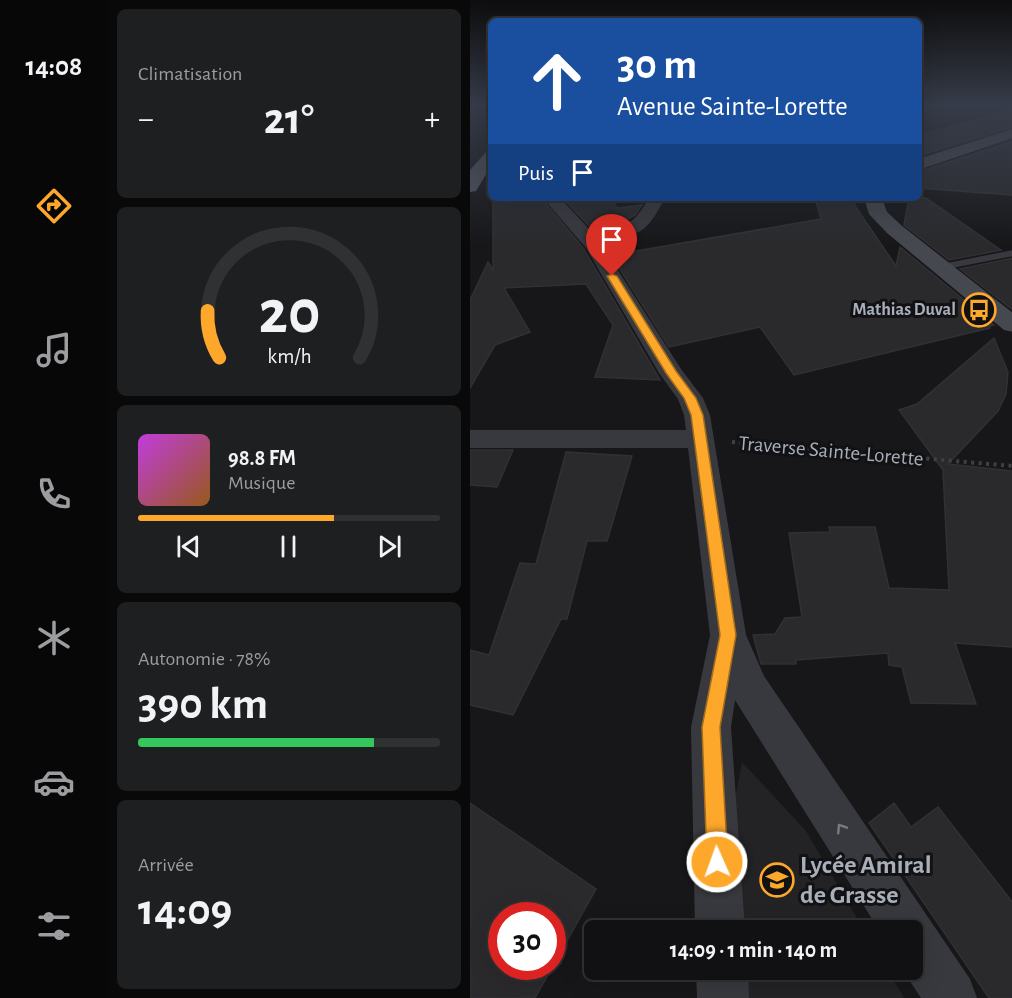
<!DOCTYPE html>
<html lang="fr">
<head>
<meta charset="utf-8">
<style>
	body { margin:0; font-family:"Alegreya Sans",sans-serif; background:#1e1f21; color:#f1f3f6; height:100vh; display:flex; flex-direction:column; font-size:22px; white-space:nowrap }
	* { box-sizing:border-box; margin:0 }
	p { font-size:20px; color:#9c9da0 }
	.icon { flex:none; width:33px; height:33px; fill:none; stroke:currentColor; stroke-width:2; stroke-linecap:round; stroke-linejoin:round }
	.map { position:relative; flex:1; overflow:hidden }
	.sheet { display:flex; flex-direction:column; gap:9px; padding:9px; background:#09090a; width:362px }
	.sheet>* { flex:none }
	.top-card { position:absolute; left:18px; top:18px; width:434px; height:183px; border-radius:9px; box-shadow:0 6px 24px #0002,0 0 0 2px #303133; background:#1a4fa0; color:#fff; overflow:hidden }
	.speed { position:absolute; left:18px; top:902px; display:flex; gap:12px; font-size:30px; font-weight:700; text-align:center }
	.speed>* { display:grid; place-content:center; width:78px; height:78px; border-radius:50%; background:#111113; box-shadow:0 6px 24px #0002,0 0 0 2px #303133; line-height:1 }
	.speed .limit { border:9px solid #d22; background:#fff; color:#111 }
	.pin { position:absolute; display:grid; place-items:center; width:51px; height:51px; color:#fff; margin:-62px -26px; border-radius:50% 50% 50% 0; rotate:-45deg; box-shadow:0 0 6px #0007 }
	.pin .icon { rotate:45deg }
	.me { position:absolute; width:66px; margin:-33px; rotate:358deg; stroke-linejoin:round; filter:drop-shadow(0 0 4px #0008) }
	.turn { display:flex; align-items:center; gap:21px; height:126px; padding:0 30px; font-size:27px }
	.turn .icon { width:78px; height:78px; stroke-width:2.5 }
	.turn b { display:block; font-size:42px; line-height:51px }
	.then { display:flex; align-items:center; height:57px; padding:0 30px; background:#0003; gap:12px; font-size:22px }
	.big { font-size:45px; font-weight:700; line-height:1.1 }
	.sheet .tile { flex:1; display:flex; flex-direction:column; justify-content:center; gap:9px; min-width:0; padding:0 21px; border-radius:9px; background:#1e1f21 }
	.sheet .dial { align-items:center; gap:0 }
	.dial svg { height:156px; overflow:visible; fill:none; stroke:#303133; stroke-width:7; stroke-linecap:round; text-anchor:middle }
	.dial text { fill:#f1f3f6; stroke:none }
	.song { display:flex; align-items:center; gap:18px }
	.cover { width:72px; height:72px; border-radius:9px; background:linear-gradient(135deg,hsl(290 70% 55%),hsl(30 70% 35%)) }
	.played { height:6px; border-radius:3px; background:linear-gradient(90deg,#fda72b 65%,#303133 65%) }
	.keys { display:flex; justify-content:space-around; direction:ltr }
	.heat { display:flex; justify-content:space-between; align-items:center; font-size:33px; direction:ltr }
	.charge { height:9px; border-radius:4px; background:linear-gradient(90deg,#34c759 78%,#303133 0) }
	.trip { position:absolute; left:114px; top:920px; width:339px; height:60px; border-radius:9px; background:#111113; box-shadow:0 6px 24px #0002,0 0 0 2px #303133; font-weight:700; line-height:60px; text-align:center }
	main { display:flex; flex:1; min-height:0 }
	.dock { display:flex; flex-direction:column; width:108px; justify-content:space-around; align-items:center; background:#070708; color:#9c9da0 }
	.dock .icon { width:42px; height:42px }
	.dock .selected { color:#fda72b }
	.dock b { font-size:27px; color:#f1f3f6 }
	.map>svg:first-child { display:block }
</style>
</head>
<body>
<main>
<nav class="dock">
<b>14:08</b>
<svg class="icon selected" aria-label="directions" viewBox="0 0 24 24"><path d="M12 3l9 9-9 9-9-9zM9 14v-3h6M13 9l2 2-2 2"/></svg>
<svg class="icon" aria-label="music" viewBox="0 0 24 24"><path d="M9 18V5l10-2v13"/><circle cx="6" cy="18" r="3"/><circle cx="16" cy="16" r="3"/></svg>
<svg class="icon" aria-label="phone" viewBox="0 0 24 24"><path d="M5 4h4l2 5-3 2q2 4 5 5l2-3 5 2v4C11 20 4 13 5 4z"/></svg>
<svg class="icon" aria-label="climate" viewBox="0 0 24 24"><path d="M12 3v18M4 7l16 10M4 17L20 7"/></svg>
<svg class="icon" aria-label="car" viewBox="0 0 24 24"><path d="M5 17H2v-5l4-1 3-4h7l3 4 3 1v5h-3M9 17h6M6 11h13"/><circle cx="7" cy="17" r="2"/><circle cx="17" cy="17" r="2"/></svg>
<svg class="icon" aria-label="filters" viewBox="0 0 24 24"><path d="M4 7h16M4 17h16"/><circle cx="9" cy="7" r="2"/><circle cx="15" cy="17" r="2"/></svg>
</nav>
<section class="sheet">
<div class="tile"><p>Climatisation</p>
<div class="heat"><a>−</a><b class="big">21°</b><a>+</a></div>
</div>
<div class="tile dial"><svg viewBox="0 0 100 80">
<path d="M14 69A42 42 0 1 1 86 69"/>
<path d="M14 69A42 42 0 0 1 8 45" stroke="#fda72b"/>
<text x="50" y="56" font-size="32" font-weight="700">20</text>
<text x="50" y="72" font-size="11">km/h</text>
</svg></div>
<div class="tile">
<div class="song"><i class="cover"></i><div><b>98.8 FM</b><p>Musique</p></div></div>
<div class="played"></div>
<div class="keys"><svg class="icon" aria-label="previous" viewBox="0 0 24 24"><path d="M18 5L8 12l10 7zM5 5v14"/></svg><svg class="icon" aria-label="pause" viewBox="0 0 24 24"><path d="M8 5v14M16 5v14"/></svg><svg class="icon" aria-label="next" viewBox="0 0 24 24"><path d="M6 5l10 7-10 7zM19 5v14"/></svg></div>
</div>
<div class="tile"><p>Autonomie · 78%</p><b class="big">390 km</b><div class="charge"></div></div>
<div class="tile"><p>Arrivée</p><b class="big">14:09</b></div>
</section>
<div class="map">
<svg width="543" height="998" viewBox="0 0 543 998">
	<rect width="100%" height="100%" fill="#171719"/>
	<path fill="#232326" d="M272 762 336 831 394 930H241Z
		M234 969H417L434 998H228Z"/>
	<path fill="#2a2a2d" stroke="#313135" stroke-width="1.5" fill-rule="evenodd" d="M543 109V127L448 156V136Z
		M543 141V195L448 188V172Z
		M23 198H71L114 249 190 380 125 377 143 325 116 284 34 288 60 332 25 345 0 388V300L18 262 23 270Z
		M93 198H142L147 208 172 205 165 215 154 222 120 227Z
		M345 198H383L385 206 426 266 430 247 524 325 519 326 520 328 324 375 290 327 199 347 132 241 158 238 149 254 351 219Z
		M439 198H456L531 250 479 260 434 225Z
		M543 258V310L490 269Z
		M524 338 538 372 536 394 528 411 478 464 543 471V647L485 643 506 704 441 703 432 667 419 665 418 653 326 660V664H291L283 635 305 634 315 618 332 617 319 533 360 532 359 527H405L419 588 479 590 473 470 429 410 447 404Z
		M0 450H43L27 487 0 485Z
		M96 452 162 456 138 538 137 541H117L97 619H91L43 715 0 705V650L19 655 50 563 66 564Z
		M0 803 126 889 65 998H0ZM32 915H82V966H32Z
		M424 803 441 827 468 807 543 903V998H519L399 823Z"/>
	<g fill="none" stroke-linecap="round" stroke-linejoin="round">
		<path stroke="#3d4045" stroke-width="4" stroke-dasharray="3 4.5" stroke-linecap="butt" d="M262 442 543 466"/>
		<path fill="#38393e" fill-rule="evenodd" d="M543 250V256L472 270 467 267 472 264Z"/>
		<path fill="#38393e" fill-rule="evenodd" d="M73 198H90L119 229C154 225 160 231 179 198H195C174 237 170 235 128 239L211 369 233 398 240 415 276 635 294 676 500 979 507 998H451L432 969H442V930H409L265 700 261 727 275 930H225L221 727 240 635 218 448H0V430H216L214 415 208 399 189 373 116 248Z
			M226 969H278L279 998H227Z"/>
		<path fill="#45484e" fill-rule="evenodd" d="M543 129V138L448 170V159Z
			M394 198H412L417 212 431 225 543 313V332L534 330 417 233 399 214Z"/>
		<path fill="#53565e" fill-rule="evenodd" d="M21 151V166L6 191 0 192V170L15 153Z"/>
	</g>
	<defs><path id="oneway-chevron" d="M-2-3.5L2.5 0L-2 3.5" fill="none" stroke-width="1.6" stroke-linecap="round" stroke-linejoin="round" transform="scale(1.5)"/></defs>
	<use stroke="#767a82" href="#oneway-chevron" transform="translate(371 828) rotate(-123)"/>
	<linearGradient id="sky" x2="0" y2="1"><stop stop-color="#0d0d0e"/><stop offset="0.43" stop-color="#363c49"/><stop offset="1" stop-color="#363c49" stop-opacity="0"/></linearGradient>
	<rect width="543" height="245" fill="url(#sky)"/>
	<path fill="#fda72b" stroke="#a46d1c" stroke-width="1.5" d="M142 274 147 276 206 371 226 398 233 415 266 635 250 727 258 862 255 870 247 873 240 870 237 862 232 727 250 635 221 415 214 398 196 373 137 276Z"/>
	<defs>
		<symbol id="bus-ring" viewBox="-11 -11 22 22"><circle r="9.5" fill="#121214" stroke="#fda72b" stroke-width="1.5"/><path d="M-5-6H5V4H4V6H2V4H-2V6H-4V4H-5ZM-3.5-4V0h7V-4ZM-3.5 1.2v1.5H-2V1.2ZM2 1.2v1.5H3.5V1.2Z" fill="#fda72b"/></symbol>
		<symbol id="school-ring" viewBox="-11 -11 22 22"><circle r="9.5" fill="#121214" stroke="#fda72b" stroke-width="1.5"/><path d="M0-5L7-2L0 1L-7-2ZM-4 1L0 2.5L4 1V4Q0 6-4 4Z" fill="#fda72b"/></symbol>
	</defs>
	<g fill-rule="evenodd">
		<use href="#bus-ring" x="490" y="291" width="38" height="38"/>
		<use href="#school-ring" x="288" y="861" width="38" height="38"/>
	</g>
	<g text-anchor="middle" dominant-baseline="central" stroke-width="6" stroke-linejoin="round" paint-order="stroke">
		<g font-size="18" font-weight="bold" fill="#a8afba" stroke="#121214" text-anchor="end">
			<text x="486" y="310">Mathias Duval</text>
		</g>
		<g font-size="21" fill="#a8afba" stroke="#121214">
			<text transform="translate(361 451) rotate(5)">Traverse Sainte-Lorette</text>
		</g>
		<g font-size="26" font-weight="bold" fill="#a8afba" stroke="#121214" text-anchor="start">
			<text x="330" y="865">Lycée Amiral<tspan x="330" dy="30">de Grasse</tspan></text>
		</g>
	</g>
</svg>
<div class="speed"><div class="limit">30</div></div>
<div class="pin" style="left:142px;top:276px;background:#d93025"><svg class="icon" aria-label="arrive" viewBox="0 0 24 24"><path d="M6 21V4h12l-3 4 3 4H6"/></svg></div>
<svg class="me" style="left:247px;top:862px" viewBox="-20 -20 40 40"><circle r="17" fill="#fda72b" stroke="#fff" stroke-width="3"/><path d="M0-11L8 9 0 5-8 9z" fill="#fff"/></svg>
<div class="trip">14:09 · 1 min · 140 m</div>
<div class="top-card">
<div class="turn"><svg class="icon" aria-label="ahead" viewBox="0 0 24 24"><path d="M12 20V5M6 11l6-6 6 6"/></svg><div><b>30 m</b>Avenue Sainte-Lorette</div></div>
<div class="then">Puis<svg class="icon" aria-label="arrive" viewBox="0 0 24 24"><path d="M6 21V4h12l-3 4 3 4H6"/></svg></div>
</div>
</div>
</main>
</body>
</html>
